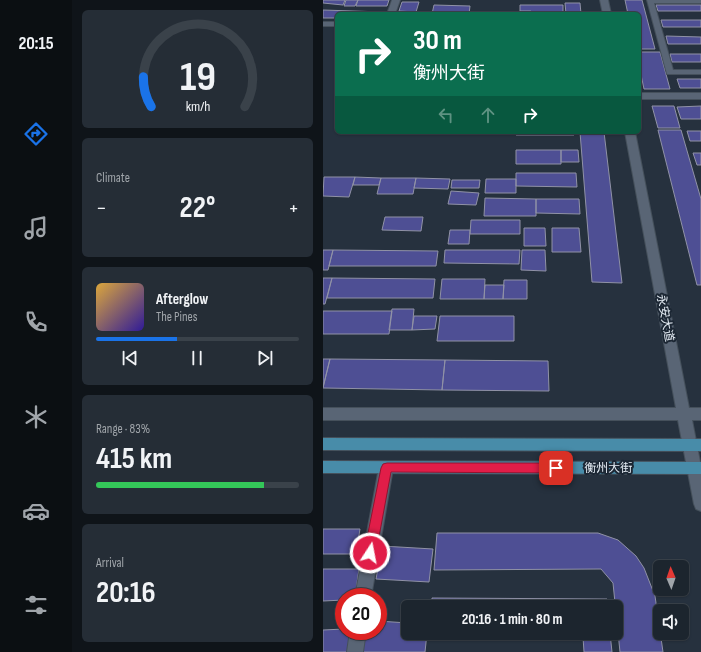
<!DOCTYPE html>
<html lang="en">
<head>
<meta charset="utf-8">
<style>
	body { margin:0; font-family:"Sofia Sans Condensed","Noto Sans SC",sans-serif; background:#252d36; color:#f1f3f6; height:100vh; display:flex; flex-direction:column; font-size:15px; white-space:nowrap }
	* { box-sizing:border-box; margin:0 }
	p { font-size:13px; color:#a0a5aa }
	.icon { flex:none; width:22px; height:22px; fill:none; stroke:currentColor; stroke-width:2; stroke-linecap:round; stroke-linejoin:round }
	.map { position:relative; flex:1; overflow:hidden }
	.side { display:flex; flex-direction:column; gap:10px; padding:10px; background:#0f1419; width:251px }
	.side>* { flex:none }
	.hud { position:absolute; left:12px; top:12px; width:306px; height:122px; border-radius:6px; box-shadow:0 1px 3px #0004,0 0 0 1px #3a424a; background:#0b6e4f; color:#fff; overflow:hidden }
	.needle { width:26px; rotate:358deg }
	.fabs { position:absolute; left:330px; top:560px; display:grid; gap:8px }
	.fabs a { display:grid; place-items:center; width:36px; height:36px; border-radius:6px; background:#1c252e; box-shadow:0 1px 3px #0004,0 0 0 1px #3a424a; font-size:20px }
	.speed { position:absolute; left:12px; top:588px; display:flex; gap:8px; font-size:20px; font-weight:700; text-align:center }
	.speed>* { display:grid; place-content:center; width:52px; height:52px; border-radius:50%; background:#1c252e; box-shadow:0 1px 3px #0004,0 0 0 1px #3a424a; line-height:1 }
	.speed .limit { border:6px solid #d22; background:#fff; color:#111 }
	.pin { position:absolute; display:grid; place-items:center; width:34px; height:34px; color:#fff; margin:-17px; border-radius:8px; box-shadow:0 2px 6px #0006 }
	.me { position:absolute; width:44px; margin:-22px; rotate:11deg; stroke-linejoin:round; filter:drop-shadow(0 0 3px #0008) }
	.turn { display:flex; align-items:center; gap:14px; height:84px; padding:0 12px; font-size:18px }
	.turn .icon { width:52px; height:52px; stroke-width:2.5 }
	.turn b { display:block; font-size:28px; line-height:34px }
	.lanes { display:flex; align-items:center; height:38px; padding:0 12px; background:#0003; justify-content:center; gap:20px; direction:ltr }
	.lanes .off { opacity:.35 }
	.big { font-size:30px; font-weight:700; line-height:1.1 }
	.side .widget { flex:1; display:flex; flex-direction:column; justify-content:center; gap:6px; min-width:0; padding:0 14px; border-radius:6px; background:#252d36 }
	.side .dial { align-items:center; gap:0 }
	.dial svg { height:104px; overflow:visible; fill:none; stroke:#3a424a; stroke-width:7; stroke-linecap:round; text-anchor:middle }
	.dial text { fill:#f1f3f6; stroke:none }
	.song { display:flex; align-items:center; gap:12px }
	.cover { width:48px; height:48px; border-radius:6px; background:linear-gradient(135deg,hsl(40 70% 55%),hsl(250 70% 35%)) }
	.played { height:4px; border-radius:2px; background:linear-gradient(90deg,#1a73e8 40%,#3a424a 40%) }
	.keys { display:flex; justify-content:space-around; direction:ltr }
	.heat { display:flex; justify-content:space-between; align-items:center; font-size:22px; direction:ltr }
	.charge { height:6px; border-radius:3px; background:linear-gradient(90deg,#34c759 83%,#3a424a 0) }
	.trip { position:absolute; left:78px; top:600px; width:222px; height:40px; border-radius:6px; background:#1c252e; box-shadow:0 1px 3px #0004,0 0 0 1px #3a424a; font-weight:700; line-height:40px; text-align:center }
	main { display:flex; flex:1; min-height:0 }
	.tabs { display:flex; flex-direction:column; width:72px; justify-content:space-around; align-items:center; background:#0b0f12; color:#a0a5aa }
	.tabs .icon { width:28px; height:28px }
	.tabs .active { color:#1a73e8 }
	.tabs b { font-size:18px; color:#f1f3f6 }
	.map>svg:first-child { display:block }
</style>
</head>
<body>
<main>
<nav class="tabs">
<b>20:15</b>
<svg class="icon active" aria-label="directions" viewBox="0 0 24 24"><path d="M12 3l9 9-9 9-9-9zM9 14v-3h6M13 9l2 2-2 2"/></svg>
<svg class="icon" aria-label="music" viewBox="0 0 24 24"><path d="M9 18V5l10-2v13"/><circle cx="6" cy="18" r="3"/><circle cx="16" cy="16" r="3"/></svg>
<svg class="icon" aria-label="phone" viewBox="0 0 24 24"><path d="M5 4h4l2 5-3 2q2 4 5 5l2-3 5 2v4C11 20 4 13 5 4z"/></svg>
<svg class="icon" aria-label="climate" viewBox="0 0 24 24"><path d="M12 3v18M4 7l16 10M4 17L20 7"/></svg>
<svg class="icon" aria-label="car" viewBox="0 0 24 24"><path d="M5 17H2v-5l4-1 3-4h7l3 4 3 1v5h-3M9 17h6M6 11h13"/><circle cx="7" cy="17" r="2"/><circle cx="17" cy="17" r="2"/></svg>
<svg class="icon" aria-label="filters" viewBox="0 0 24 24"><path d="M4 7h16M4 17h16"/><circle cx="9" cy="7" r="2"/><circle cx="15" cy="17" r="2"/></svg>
</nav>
<section class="side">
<div class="widget dial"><svg viewBox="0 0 100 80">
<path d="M14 69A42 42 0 1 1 86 69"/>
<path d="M14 69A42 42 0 0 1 8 46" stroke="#1a73e8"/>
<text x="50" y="56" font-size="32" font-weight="700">19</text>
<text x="50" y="72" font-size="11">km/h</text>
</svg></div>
<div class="widget"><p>Climate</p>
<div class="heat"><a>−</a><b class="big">22°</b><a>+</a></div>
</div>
<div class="widget">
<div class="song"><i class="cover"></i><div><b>Afterglow</b><p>The Pines</p></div></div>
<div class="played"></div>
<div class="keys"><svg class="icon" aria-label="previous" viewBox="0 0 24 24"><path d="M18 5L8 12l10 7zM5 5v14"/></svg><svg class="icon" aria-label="pause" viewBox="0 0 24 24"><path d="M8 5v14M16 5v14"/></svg><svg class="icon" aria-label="next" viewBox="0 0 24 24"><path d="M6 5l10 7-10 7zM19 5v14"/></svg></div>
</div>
<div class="widget"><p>Range · 83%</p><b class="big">415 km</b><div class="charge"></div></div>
<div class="widget"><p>Arrival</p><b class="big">20:16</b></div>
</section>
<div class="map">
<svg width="378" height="652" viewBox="0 0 378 652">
	<rect width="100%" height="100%" fill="#26313e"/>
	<path fill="#4e4f94" stroke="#9092a6" d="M0 0H22L20 5 0 3Z
		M23 0H35L32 6H21Z
		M35 0H66L64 6H33Z
		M302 0H319L332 49H316V14H305Z
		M79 2H96L93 12 76 11Z
		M242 3H257L258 14H243Z
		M111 5 147 6 146 14H109Z
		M197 5H240V13H208V11H197Z
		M333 5H378V11H335Z
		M0 10 60 12 59 14H14V18H0Z
		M338 20H378V27H340Z
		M343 36 378 37V44H345Z
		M316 52H337L347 89H321L316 65Z
		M347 54H378V62H349Z
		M354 79H378V88H357Z
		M329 106H351L357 128H335Z
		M378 106V119H358L354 107Z
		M335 130H358L378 199V285H374Z
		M364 131H378V141H367Z
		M193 132H251V135H193Z
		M257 132H281L299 283 269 282Z
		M193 150H238V164H193Z
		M238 150H255L256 162H238Z
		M370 153H378V165H374Z
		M193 173H253L254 187 193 186Z
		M1 177H32L26 197 0 196Z
		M32 177 58 178 56 185H30Z
		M58 178H93L90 194H54Z
		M93 178 127 179 125 189 91 188Z
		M163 179H193V193H162Z
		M129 180H157L156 188H128Z
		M128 191 156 193 153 205 125 204Z
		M162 198 213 199V216H161Z
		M213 199H256L257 214 213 213Z
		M62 217H100L98 231 59 230Z
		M148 220H197V234H147Z
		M201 228H222L223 246H201Z
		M229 228H256L258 252H229Z
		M127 230H147L146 244H125Z
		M0 250H10L5 270H0Z
		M10 250 115 251 113 266H6Z
		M122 250H197L196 264 121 263Z
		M199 250H222L223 271 198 270Z
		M0 278H9L2 304H0Z
		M9 278 112 279 110 298H4Z
		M119 279H162L161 299H117Z
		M181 280H204V299H180Z
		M162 285H181L180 299H161Z
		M69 309H91L89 330H66Z
		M0 311H69L66 334H0Z
		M91 316H114L112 329 89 330Z
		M117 316H191V341H114Z
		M0 359H7L0 387Z
		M7 359 122 360 119 390 0 388Z
		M122 360 225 361 226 391 119 390Z
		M0 529H37L33 554H0Z
		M114 533H275L295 540 313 556 321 568 332 596 340 652H297L290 583 278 569 111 570Z
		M59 546 110 549 106 582 53 579Z
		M0 569H36L32 597H21V600L0 601Z
		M109 598 284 599 285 607H109Z
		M55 621 85 623V633H104L102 652H39L43 631H55Z
		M21 629V631H30L27 652H0V630Z
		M106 633H287L289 652H261L260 637 106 636Z"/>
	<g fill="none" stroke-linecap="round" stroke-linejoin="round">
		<defs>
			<path id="minor" d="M69 0H77L72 14H64Z
				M277 0H285L288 14H280Z
				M324 0H378V3H331L350 70H378V74H344Z
				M0 22H14V26H0Z
				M316 93H378V99H316Z
				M302 132H312L366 408H378V420H369L378 467V511L373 509 371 504 355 420H0V408H353Z
				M63 462 68 464 70 468 48 597H32L56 468 58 464Z
				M27 631H43L40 652H24Z"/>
			<path id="major" d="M0 438 378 439V451L0 450Z
				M0 461 378 462V474L0 473Z"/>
		</defs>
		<use href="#minor" stroke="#45505b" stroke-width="2"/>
		<use href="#major" stroke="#45505b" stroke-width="2"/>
		<use href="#minor" fill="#596575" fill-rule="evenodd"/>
		<use href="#major" fill="#488ca9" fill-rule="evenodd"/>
	</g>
	<path fill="#e11d48" stroke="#92132f" d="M64 463H233L236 464 238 468 236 471 233 473 68 472 53 553 51 557 47 559 43 557 41 553 58 468 60 464Z"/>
	<g text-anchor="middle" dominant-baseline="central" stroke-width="4" stroke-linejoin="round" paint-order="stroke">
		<g font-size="12" fill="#e3ebf3" stroke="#1c2734">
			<text transform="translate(342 318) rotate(79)">永安大道</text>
			<text x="285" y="468">衡州大街</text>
		</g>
	</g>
</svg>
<div class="fabs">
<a><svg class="needle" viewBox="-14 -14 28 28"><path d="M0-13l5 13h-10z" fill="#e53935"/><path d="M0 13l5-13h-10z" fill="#a0a5aa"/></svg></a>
<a><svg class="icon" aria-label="sound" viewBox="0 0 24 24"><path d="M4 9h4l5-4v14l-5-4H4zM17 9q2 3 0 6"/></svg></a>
</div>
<div class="speed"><div class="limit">20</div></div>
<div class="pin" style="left:233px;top:468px;background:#d93025"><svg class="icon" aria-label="arrive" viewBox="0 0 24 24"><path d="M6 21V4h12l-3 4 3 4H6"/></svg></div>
<svg class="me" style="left:47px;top:553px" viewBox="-20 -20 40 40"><circle r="17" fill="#e11d48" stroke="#fff" stroke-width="3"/><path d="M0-11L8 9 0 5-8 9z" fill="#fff"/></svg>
<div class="trip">20:16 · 1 min · 80 m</div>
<div class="hud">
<div class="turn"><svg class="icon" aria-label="right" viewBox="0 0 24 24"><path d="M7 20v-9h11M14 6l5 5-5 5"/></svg><div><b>30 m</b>衡州大街</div></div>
<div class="lanes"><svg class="icon off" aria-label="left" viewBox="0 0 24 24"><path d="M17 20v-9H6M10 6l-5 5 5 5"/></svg><svg class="icon off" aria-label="ahead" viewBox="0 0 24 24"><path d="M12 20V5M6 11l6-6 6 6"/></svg><svg class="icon" aria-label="right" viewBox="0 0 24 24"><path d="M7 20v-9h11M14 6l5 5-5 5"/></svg></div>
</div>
</div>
</main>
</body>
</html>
